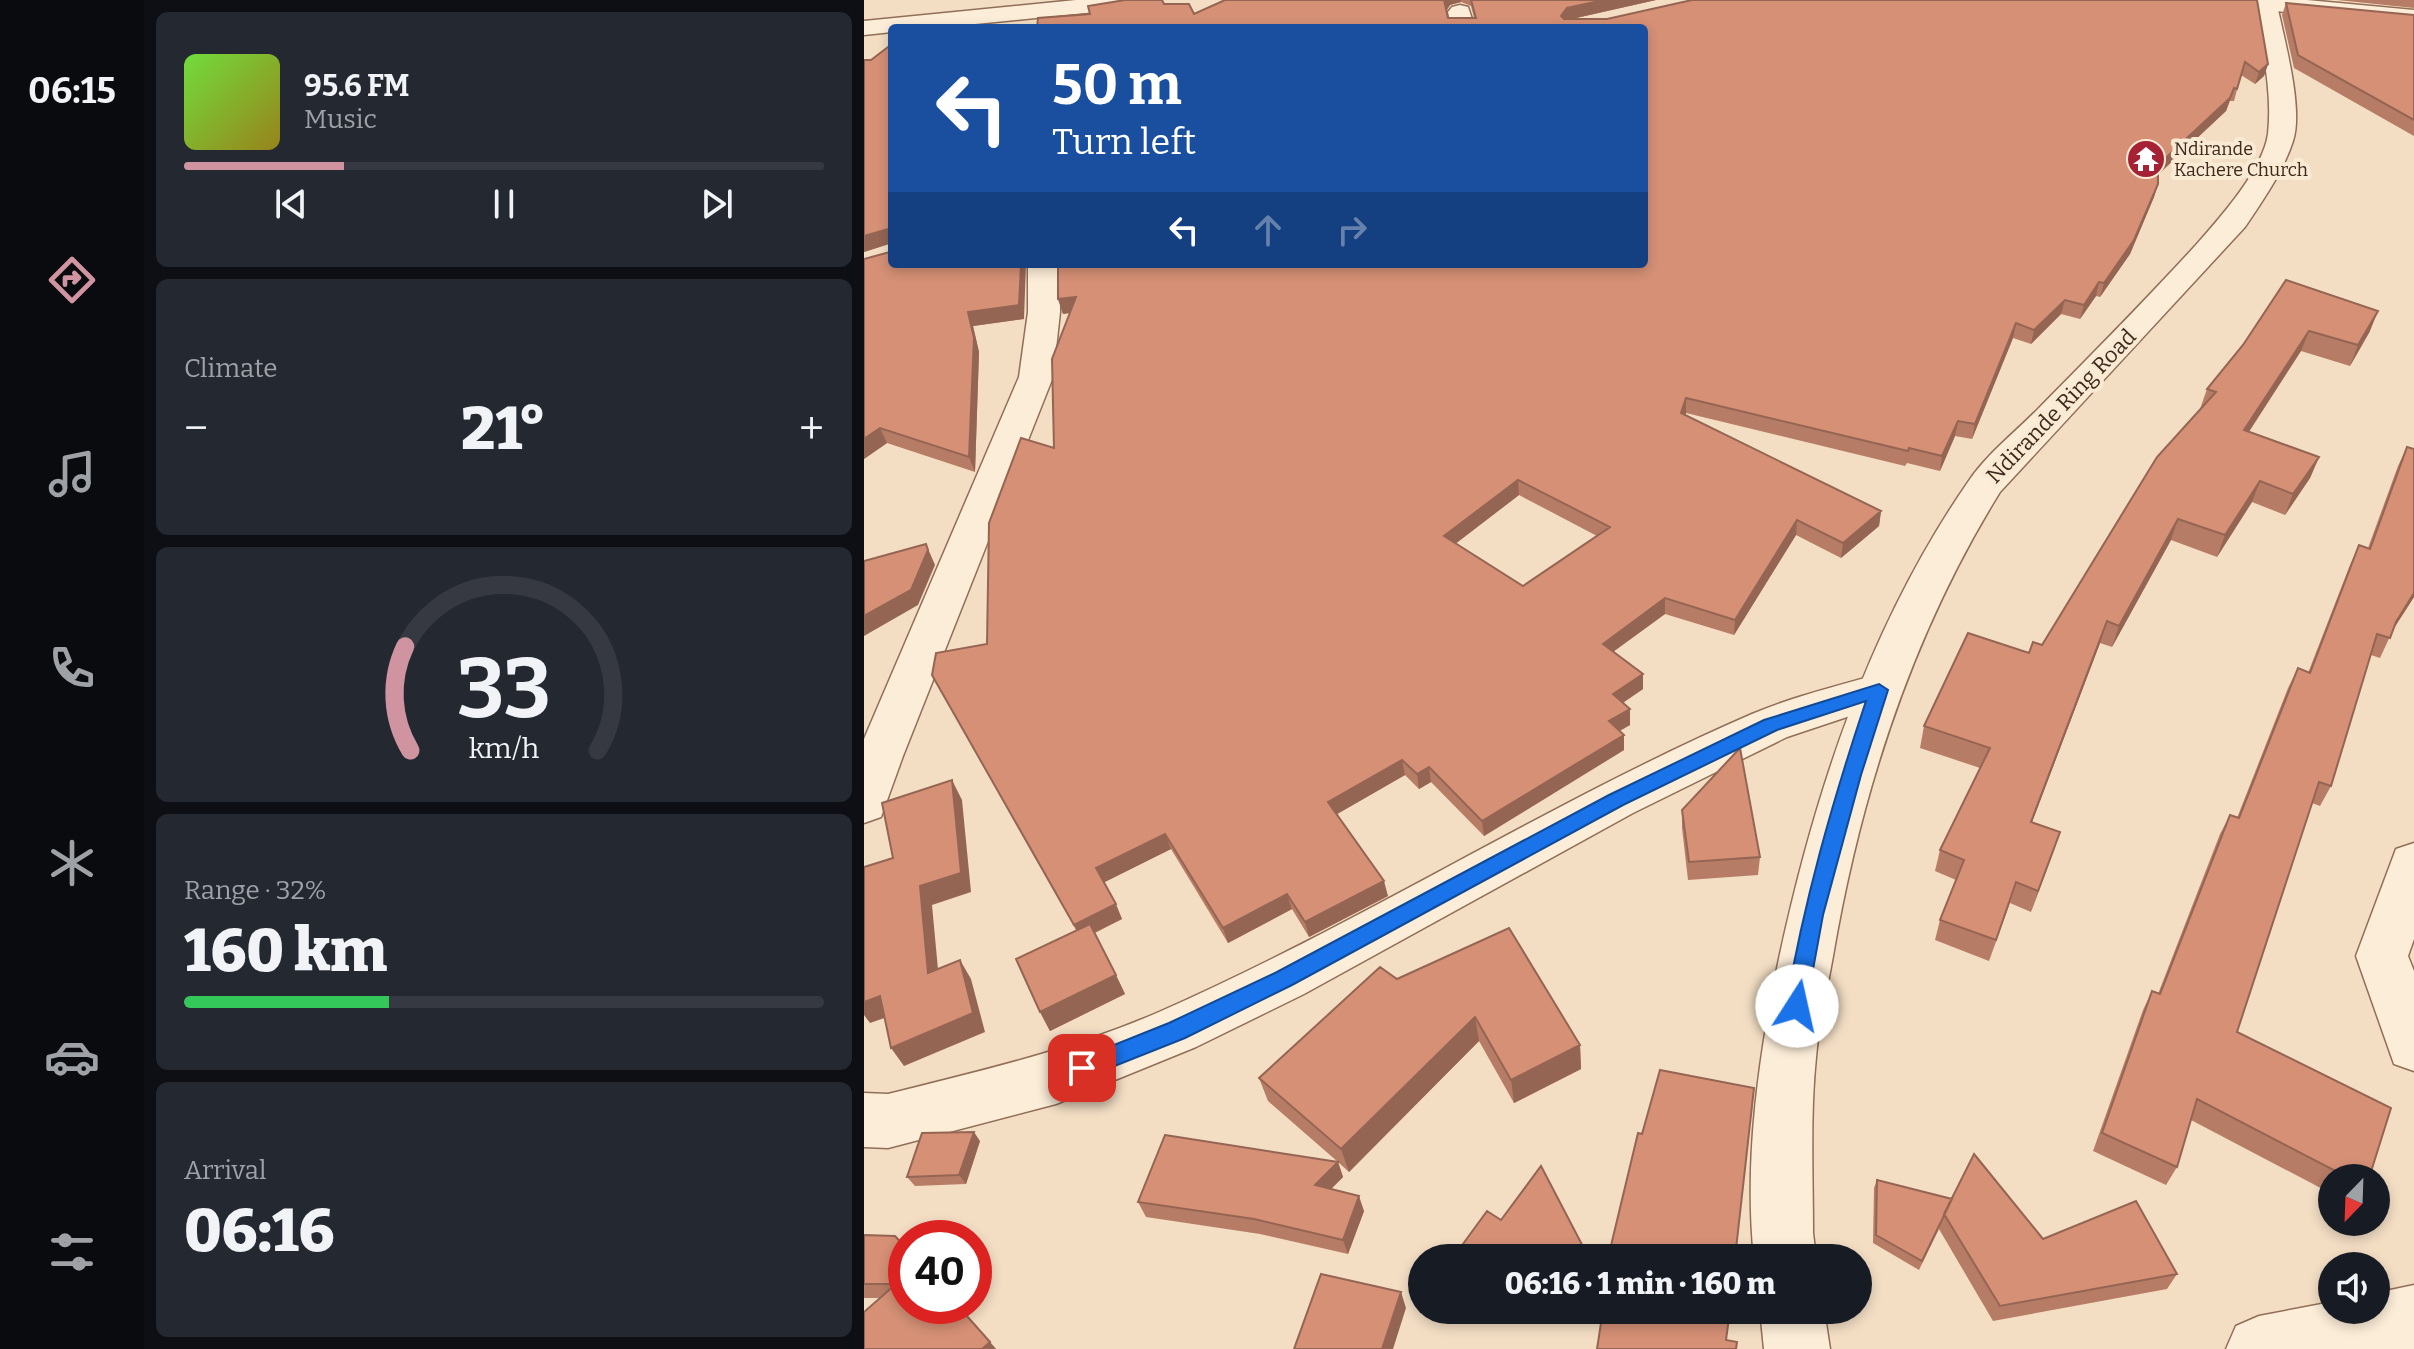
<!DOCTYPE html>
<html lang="en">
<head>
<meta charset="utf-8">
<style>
	body { margin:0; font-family:Bitter,serif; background:#242831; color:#f1f3f6; height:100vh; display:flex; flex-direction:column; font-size:30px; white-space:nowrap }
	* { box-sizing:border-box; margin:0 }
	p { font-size:26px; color:#9ea1a6 }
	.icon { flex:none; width:44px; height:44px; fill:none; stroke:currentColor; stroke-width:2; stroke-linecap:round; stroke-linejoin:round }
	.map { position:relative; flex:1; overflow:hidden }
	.drawer { display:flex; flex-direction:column; gap:12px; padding:12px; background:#0d0f14; width:720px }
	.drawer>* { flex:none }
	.guide { position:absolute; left:24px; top:24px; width:760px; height:244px; border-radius:8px; box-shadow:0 4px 12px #0003; background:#1a4fa0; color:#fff; overflow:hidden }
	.needle { width:52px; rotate:203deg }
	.fabs { position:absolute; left:1454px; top:1164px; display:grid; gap:16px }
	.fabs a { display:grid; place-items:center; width:72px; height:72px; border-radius:50%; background:#171b24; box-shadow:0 4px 12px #0003; font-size:40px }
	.speed { position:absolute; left:24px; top:1220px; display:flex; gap:16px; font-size:40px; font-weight:700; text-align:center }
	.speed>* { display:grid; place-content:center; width:104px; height:104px; border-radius:50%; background:#171b24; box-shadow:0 4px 12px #0003; line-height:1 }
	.speed .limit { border:12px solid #d22; background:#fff; color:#111 }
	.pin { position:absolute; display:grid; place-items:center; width:68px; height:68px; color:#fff; margin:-34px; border-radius:16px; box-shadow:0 4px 12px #0006 }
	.me { position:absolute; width:88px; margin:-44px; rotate:10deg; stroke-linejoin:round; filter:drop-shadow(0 0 6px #0008) }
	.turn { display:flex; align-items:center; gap:28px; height:168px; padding:0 32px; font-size:36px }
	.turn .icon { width:104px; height:104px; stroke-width:2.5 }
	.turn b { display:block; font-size:56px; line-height:68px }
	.lanes { display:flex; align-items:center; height:76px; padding:0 32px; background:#0003; justify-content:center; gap:40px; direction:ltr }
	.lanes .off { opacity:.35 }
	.big { font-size:60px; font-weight:800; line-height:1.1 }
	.drawer .tile { flex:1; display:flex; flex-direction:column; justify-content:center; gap:12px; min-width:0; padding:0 28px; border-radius:12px; background:#242831 }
	.drawer .dial { align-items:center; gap:0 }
	.dial svg { height:208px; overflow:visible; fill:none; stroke:#363941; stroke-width:7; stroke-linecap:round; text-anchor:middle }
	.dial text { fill:#f1f3f6; stroke:none }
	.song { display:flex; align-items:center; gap:24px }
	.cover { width:96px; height:96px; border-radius:12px; background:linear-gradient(135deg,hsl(100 70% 55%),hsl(50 70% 35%)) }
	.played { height:8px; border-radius:4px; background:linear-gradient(90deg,#cf949f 25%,#363941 25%) }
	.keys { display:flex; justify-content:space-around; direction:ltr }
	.heat { display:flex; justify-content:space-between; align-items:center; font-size:44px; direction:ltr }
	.charge { height:12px; border-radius:6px; background:linear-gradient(90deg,#34c759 32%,#363941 0) }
	.trip { position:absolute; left:544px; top:1244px; width:464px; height:80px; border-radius:40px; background:#171b24; box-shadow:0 4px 12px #0003; font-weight:800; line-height:80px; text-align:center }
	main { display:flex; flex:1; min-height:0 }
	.dock { display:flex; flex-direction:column; width:144px; justify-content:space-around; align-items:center; background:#090b0e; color:#9ea1a6 }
	.dock .icon { width:56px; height:56px }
	.dock .selected { color:#cf949f }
	.dock b { font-size:36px; color:#f1f3f6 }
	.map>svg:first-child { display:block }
</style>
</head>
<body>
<main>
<nav class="dock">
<b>06:15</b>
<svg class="icon selected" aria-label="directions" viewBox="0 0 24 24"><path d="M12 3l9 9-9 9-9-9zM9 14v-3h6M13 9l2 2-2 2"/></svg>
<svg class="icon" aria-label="music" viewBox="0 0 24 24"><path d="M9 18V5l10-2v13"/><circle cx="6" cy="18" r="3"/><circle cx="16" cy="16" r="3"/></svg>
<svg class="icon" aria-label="phone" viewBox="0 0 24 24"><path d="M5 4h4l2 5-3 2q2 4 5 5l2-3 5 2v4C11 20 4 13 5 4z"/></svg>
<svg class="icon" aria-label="climate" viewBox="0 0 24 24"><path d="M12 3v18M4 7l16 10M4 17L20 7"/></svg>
<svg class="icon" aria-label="car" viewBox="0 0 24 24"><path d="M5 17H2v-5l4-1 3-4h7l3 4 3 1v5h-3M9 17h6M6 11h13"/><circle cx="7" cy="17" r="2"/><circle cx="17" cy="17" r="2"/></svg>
<svg class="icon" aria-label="filters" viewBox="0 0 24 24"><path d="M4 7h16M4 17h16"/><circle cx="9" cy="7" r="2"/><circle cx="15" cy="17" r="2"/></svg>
</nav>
<section class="drawer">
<div class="tile">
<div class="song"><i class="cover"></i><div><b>95.6 FM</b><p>Music</p></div></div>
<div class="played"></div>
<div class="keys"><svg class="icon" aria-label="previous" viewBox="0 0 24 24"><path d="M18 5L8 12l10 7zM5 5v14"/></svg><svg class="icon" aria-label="pause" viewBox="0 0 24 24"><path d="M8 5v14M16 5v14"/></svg><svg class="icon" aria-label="next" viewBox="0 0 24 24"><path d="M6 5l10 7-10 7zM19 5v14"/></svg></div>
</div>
<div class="tile"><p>Climate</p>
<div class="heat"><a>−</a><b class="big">21°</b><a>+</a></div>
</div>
<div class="tile dial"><svg viewBox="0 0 100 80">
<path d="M14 69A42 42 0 1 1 86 69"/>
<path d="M14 69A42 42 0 0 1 12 29" stroke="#cf949f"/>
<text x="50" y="56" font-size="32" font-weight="700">33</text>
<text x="50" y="72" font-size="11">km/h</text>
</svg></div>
<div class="tile"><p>Range · 32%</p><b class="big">160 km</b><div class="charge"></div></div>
<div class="tile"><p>Arrival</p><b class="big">06:16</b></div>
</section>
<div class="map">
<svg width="1550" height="1349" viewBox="0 0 1550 1349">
	<rect width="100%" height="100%" fill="#f3dec4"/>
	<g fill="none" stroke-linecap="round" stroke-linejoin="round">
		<defs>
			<path id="minor" d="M212 0H292L289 5 281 7 71 28H28V32L0 35V21Z
				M1392 0H1443L1550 10V24L1401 10 1393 8 1390 3Z
				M596 5 604 7 611 28H587L584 12 588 7Z
				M164 264H196V312L189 377 39 756 17 817 0 823V739L155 377 164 312Z
				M1015 674 1031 679 1037 690 1031 701 923 737 769 813 440 994 332 1047 192 1104 24 1148 0 1147V1093L24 1094C116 1071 208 1050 295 1012 498 923 685 802 888 714 928 697 973 686 1015 674Z
				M1550 843V939L1544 956 1550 971V1071L1530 1064 1492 956 1532 849Z
				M1550 1285V1349H1362L1372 1326 1395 1316 1468 1302V1310H1512V1293Z"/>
			<path id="tertiary" d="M1390 0H1412C1419 35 1440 108 1429 141 1419 172 1399 200 1381 227L1136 492C1048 634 997 792 969 956 963 990 955 1023 952 1057 946 1116 949 1175 949 1233L952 1258H890C880 1162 894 1062 913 968 949 797 1004 627 1104 482 1122 455 1150 433 1173 410 1226 356 1280 302 1331 246 1355 219 1399 170 1404 134 1409 89 1397 44 1390 0Z
				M896 1310H960L966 1349H900Z"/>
		</defs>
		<use href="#minor" stroke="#906e58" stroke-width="3"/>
		<use href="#tertiary" stroke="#906e58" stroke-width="3"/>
		<use href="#minor" fill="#fcedd8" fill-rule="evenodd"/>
		<use href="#tertiary" fill="#fcedd8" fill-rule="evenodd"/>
	</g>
	<path fill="#b77c65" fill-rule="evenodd" d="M361 0H792L708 19 1404 64 1400 76 1391 84 1377 75 1370 101H1366L1362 111 1294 175 1290 197 1266 254 1236 297 1232 296 1216 319 1197 314 1167 344 1149 338 1108 439 1091 436 1076 471 1043 463 1041 466 822 413 821 415 1017 511 1015 526 977 558 932 535 870 635 801 614 749 652 779 689 759 703 766 725 756 731 760 750 620 836 567 782 555 789 541 775 473 814 524 896 445 937 428 909 364 943 307 849 240 882 258 919 231 933 261 994 186 1031 176 1012 212 930 68 675 123 644 190 448 206 313 199 314 194 299 780 264 226 14 300 4 330 14ZM597 2 607 6 610 18H584L582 11 586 5ZM655 495 733 536 659 586 591 544Z
		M1473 0H1550V8Z
		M1422 3 1550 15V136L1430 68 1418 15Z
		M0 60 160 319 109 326 115 352 111 472 23 443 0 459 26 252 25 244 0 252Z
		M1422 280 1506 331 1486 366 1437 351 1385 432 1455 457 1446 478 1421 515 1388 502 1353 557 1307 540 1248 647 1236 643 1168 822 1196 832 1167 912 1146 903 1125 961 1071 940 1076 920 1092 880 1071 871 1076 850 1116 768 1056 748 1060 726 1165 653 1178 645 1336 409 1343 389 1379 345Z
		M1543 447 1550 597 1529 630 1516 658 1507 655 1467 786 1456 806 1448 803 1373 1032 1505 1178H1468V1194L1327 1120 1313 1167 1302 1185 1229 1151 1279 1010 1288 991 1294 994 1356 834 1366 815 1373 818 1424 688 1434 668 1444 673 1486 565 1495 545 1504 548 1534 466Z
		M818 810 896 857 894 875 824 880 818 828Z
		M533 979 716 1045 717 1069 650 1103 615 1041 485 1172 474 1162 479 1177 467 1189 500 1211 484 1254 396 1234 282 1217 274 1202 474 1162 404 1101 395 1078Z
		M116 1141 102 1184 51 1186 43 1177Z
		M1013 1180 1179 1239 1313 1274 1303 1289 1129 1321 1075 1229 1055 1270 1009 1243 1010 1188Z
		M0 1235 94 1306 132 1349H0L16 1298H0Z"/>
	<path fill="#956553" d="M580 0H597V2L586 5 581 13Z
		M740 0H792L703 20 697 28V16L703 8Z
		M1404 64 1400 76 1391 84 1395 72Z
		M1370 88 1362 111 1290 178 1294 165Z
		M1294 184 1290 197 1266 254 1236 297 1240 283Z
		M24 229 28 243 0 252V236Z
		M157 264H162L160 319 109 326 115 352 111 472 105 457 104 312Z
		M1235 282 1232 296 1216 319 1220 305Z
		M212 297 216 311 199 314 194 299Z
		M1201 300 1197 314 1167 344 1170 330Z
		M1514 311 1506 331 1486 366 1494 345Z
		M1152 323 1149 338 1108 439 1111 424Z
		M1445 331 1437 351 1372 451 1380 430Z
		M822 398V413L816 428 817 413Z
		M1094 421 1091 436 1076 471 1078 456Z
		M16 428 23 443 0 459V439Z
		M1455 457 1446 478 1421 515 1429 494Z
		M654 480 655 495 582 551 580 536Z
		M1396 481 1388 502 1353 557 1361 535Z
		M1017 511 1015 526 977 558 979 543Z
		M1314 519 1307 540 1248 647 1255 626Z
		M933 520 932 535 870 635 871 620Z
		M62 544 71 565 54 605 0 636V616Z
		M1550 593V597L1524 637 1532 622Z
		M801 598V614L739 659V644Z
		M1243 621 1236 643 1160 843 1167 822Z
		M779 674V689L749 709V694Z
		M766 709V725L745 736V721Z
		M760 735V750L620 836 618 821Z
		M538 760 541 775 468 817 464 802Z
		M565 767 567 782 555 789 553 774Z
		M88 780 98 800 107 892 68 905 76 991 64 973 56 886Z
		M1196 832 1189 853 1167 912 1174 891Z
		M301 834 307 849 239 883 232 868Z
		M520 881 524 896 445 937 441 922Z
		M423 894 428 909 364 943 359 928Z
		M252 904 258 919 217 939 210 925Z
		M96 960 107 979 121 1032 40 1066 27 1048Z
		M252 975 261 994 186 1031 176 1012Z
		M16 996 29 1015 6 1023 0 1015V1002Z
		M611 1017 615 1041 485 1172 477 1149Z
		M716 1045 717 1069 650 1103 647 1080Z
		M110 1132 116 1141 102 1184 95 1175Z
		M474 1162 479 1177 456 1200 451 1185Z
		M495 1196 500 1211 484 1254 479 1240Z
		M537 1292 542 1308 529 1349H518Z
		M126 1342 132 1349H118Z"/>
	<path fill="#d59076" stroke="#956553" stroke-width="2" fill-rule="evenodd" d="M261 0H298L300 4H325L330 14 361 0H580L584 18H612L607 0H740L703 8 697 16 700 19H743L828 0H1393L1404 64 1395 72 1381 62 1373 89 1370 88 1366 98 1294 165V184L1270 240 1240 283 1235 282 1220 305 1201 300 1170 330 1152 323 1111 424 1094 421 1078 456 1045 448 1044 451 822 398 817 413 1017 511 979 543 933 520 871 620 801 598 739 644 779 674 749 694 766 709 745 721 760 735 618 821 565 767 553 774 538 760 464 802 520 881 441 922 423 894 359 928 301 834 232 868 252 904 210 925 68 675 72 653 123 644 125 523 157 438 190 448 188 359 212 297 194 299V264H780V28H173L174 18 226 14 224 6ZM654 480 746 527 659 586 580 536Z
		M1422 3 1550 15V120L1434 55Z
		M28 44V264H157L155 305 104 312 110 338 105 457 16 428 0 439V259L26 252 24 229 0 236V60H7Z
		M1422 280 1514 311 1494 345 1445 331 1380 430 1455 457 1429 494 1396 481 1361 535 1314 519 1255 626 1243 621 1167 822 1196 832 1174 891 1152 882 1132 940 1076 920 1100 860 1076 850 1126 748 1060 726 1104 633 1165 653 1169 642 1178 645 1293 457 1352 392 1343 389 1379 345Z
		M1543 447 1550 449V593L1532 622 1526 638 1513 634 1467 786 1455 782 1373 1032 1527 1108 1505 1178H1485L1333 1099 1313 1167 1238 1133 1288 991 1296 994 1366 815 1375 818 1434 668 1446 673 1495 545 1506 549Z
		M62 544 64 550 47 590 0 616V561Z
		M876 748 896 857 825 862 818 810Z
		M88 780 97 873 56 886 64 973 96 960 109 1013 27 1048 16 996 0 1002V867L29 858 18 803Z
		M226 924 252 975 176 1012 152 959Z
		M645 928 716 1045 647 1080 611 1017 477 1149 395 1078 516 967 533 979Z
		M796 1070 890 1088 871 1258H744L774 1133 778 1134Z
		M110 1132 95 1175 43 1177 58 1133Z
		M301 1135 474 1162 451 1185 495 1196 479 1240 390 1219 274 1202Z
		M1110 1154 1179 1239 1272 1201 1313 1274 1136 1306 1080 1214Z
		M677 1166 725 1258H602L591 1255 623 1211 637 1220Z
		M1013 1180 1088 1199 1058 1261 1012 1235Z
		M0 1235 31 1236 42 1248V1306H94L126 1342 118 1349H0V1312L32 1284H0Z
		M457 1274 537 1292 518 1349H430Z
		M739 1310H866L862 1340 873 1342 872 1349H733Z"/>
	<path fill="#1a73e8" stroke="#114b97" stroke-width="2" d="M1015 684 1024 690 997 775 959 915 941 1013 933 1016 925 1013 922 1006C940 901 968 803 1002 701L913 730 759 805 428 985 321 1038 218 1079 210 1076 206 1068 210 1061 305 1023 413 972 745 795 900 720Z"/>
	<defs>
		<symbol id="temple-disc" viewBox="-11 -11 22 22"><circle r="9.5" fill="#a52134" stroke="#f9ead4"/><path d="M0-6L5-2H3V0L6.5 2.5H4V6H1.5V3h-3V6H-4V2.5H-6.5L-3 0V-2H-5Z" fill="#fff"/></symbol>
	</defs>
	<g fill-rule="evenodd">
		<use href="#temple-disc" x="1260" y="137" width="44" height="44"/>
	</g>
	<g text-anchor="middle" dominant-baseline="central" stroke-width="8" stroke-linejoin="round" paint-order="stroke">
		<g font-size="18" fill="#3e291d" stroke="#f9ead4" text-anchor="start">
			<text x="1310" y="149">Ndirande<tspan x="1310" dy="21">Kachere Church</tspan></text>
		</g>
		<g font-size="22" fill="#3e291d" stroke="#f9ead4">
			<text transform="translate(1197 406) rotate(-46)">Ndirande Ring Road</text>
		</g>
	</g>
</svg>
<div class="fabs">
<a><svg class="needle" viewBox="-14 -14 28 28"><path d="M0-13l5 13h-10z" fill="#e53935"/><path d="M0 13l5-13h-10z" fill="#9ea1a6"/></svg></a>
<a><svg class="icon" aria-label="sound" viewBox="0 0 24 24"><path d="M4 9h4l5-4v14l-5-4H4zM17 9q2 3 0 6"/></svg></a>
</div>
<div class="speed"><div class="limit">40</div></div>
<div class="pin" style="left:218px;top:1068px;background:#d93025"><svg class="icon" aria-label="arrive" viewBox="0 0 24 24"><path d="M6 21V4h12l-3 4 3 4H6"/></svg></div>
<svg class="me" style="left:933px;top:1006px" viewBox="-20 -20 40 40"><circle r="19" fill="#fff"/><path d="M0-13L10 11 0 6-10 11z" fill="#1a73e8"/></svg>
<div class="trip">06:16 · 1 min · 160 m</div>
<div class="guide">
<div class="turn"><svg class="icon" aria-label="left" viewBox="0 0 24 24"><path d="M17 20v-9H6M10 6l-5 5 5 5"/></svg><div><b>50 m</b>Turn left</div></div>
<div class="lanes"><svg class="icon" aria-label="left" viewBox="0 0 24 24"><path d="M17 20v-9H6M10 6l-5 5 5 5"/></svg><svg class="icon off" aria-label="ahead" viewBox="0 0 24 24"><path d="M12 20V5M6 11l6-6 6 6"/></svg><svg class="icon off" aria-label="right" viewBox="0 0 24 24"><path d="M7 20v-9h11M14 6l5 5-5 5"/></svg></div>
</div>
</div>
</main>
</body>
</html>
